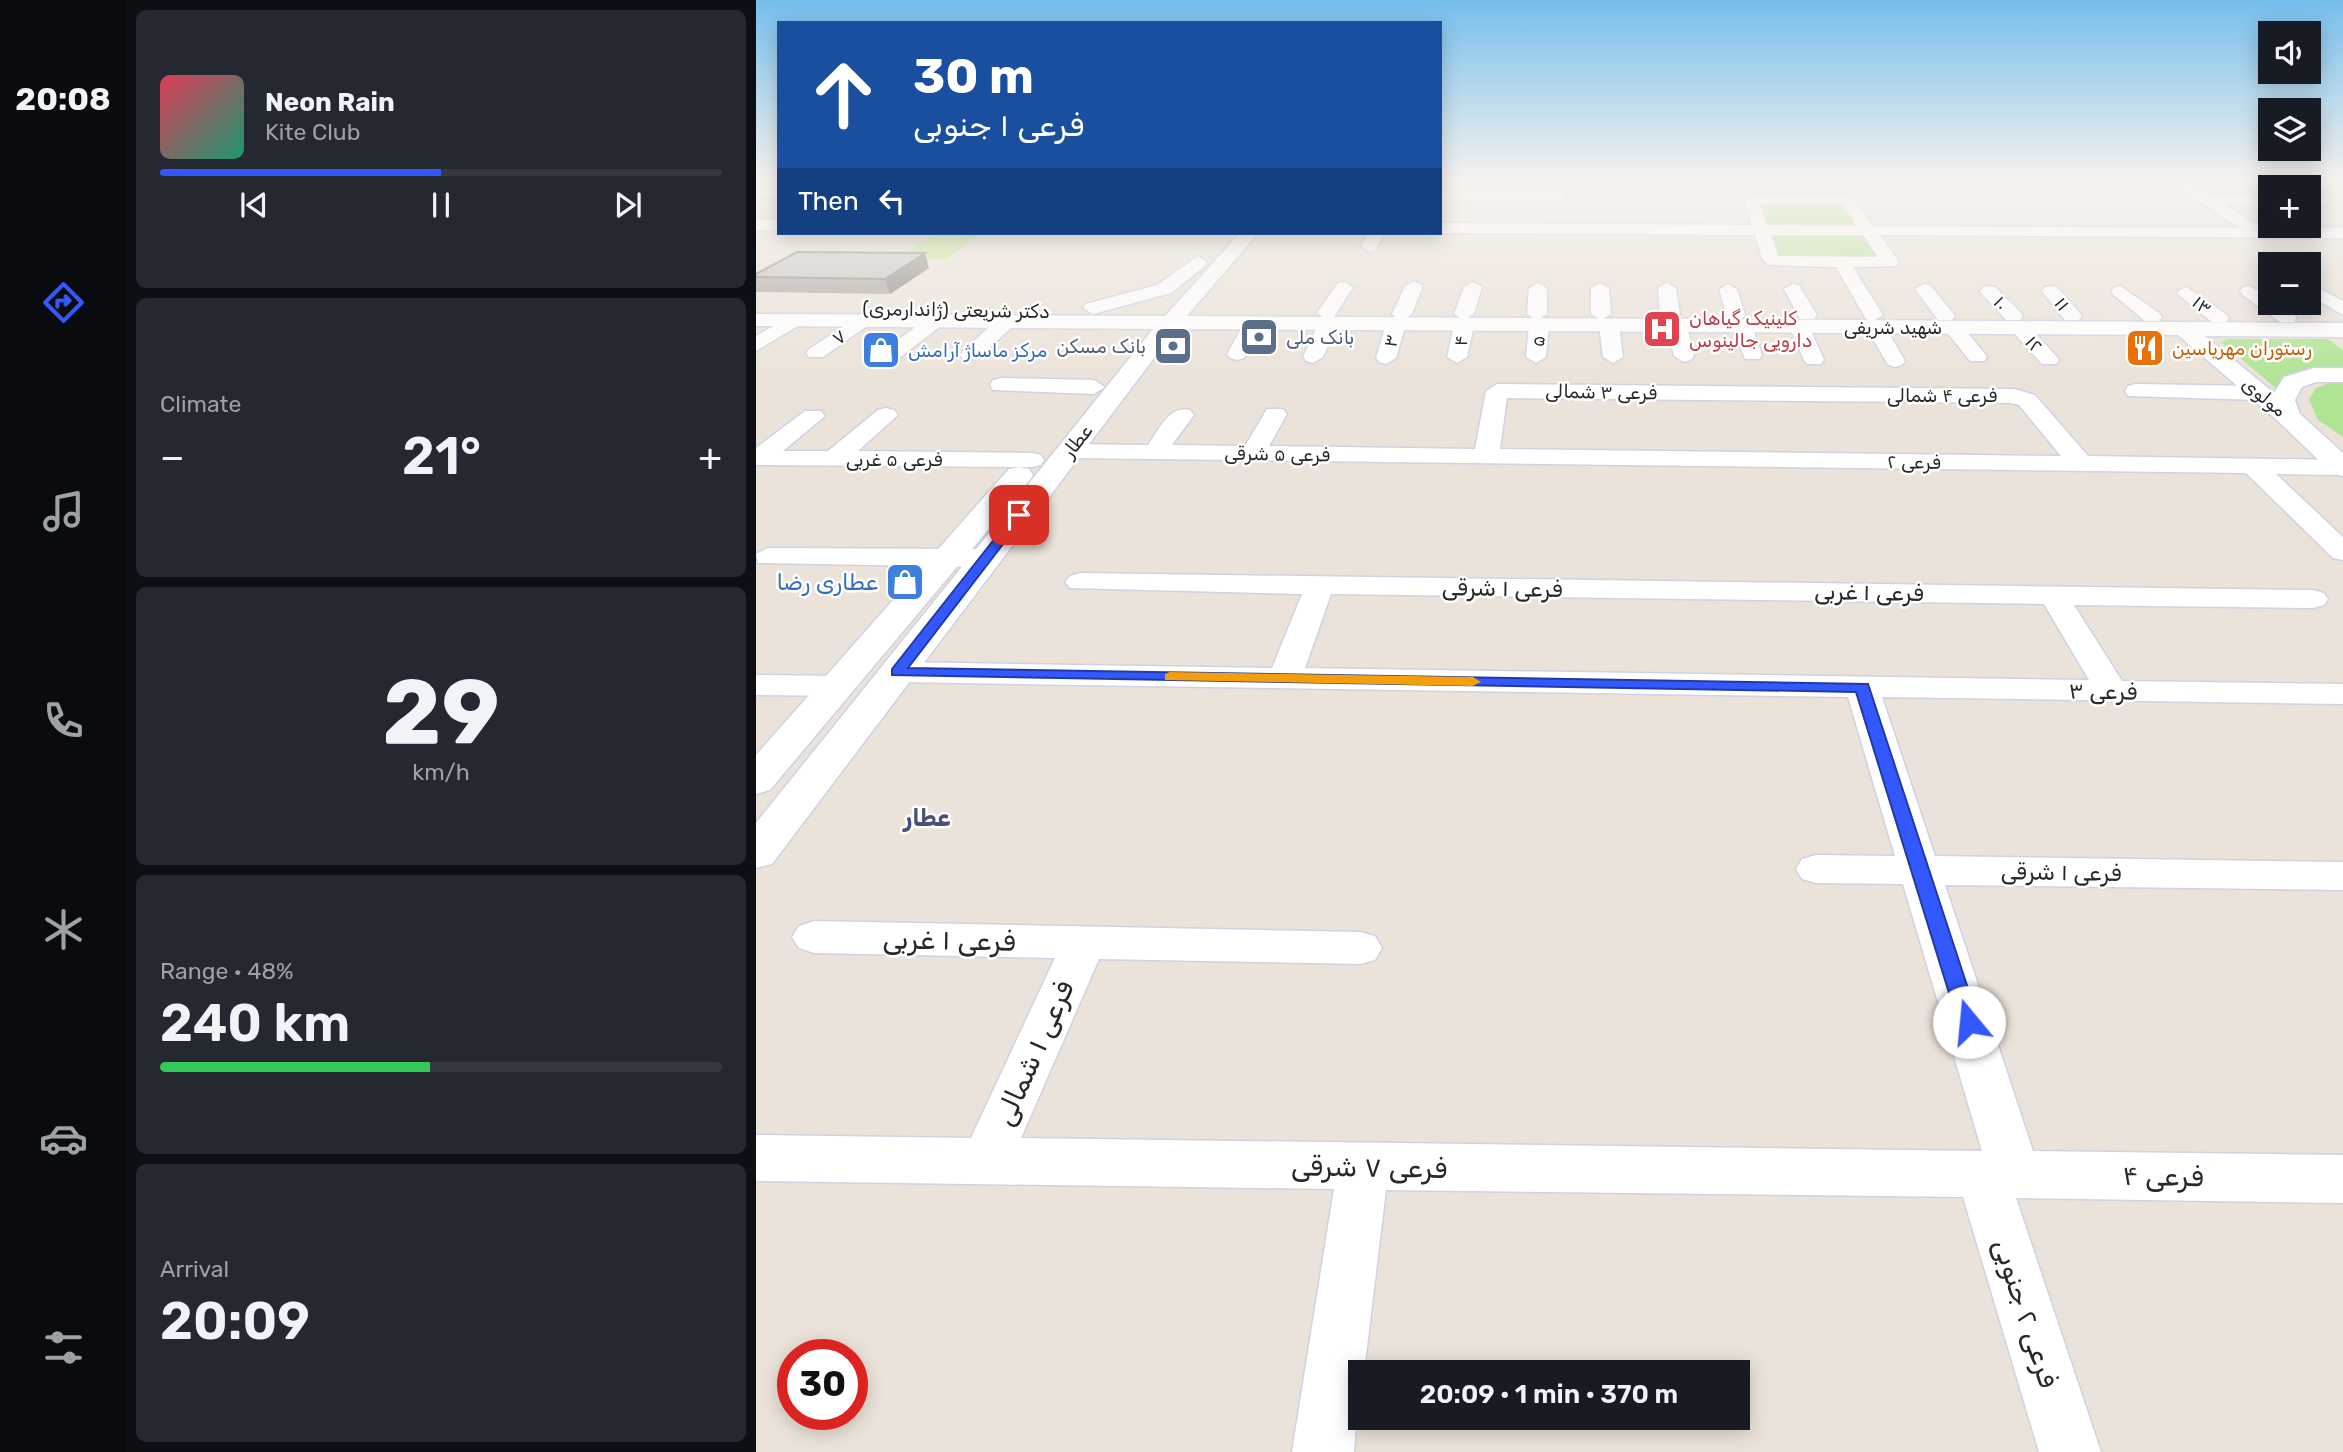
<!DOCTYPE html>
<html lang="en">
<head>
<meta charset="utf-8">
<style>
	body { margin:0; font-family:Rubik,Cairo,sans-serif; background:#242831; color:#f1f3f6; height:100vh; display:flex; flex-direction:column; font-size:26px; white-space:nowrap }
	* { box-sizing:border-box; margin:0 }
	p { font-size:23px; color:#9ea1a6 }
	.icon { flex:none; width:38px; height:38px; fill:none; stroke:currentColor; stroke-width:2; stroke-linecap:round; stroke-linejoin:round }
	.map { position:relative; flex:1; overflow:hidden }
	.details { display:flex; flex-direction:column; gap:10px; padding:10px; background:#0d0f14; width:630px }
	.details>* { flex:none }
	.banner { position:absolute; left:21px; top:21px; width:665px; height:214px; border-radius:0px; box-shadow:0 4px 18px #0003; background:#1a4fa0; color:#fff; overflow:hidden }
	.tools { position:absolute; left:1502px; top:21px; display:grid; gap:14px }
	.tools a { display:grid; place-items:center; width:63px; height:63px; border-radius:0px; background:#171b24; box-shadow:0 4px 18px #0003; font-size:35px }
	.speed { position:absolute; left:21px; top:1339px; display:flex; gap:14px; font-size:35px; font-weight:700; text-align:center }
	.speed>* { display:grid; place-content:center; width:91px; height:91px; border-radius:50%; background:#171b24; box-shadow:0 4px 18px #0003; line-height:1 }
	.speed .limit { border:10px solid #d22; background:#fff; color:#111 }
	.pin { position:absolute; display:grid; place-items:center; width:60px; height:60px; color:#fff; margin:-30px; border-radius:14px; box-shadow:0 4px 10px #0006 }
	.me { position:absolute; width:77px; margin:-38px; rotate:343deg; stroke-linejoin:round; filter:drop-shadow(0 0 5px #0008) }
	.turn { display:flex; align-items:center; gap:24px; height:147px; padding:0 21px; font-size:32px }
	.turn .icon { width:91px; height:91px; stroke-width:2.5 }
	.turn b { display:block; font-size:49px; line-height:60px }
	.then { display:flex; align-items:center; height:66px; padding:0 21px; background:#0003; gap:14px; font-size:26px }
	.big { font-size:52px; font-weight:600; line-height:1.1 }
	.details .card { flex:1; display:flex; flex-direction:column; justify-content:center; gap:10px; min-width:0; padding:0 24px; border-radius:10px; background:#242831 }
	.details .dial { align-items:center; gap:0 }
	.dial b { font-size:91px; line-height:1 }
	.song { display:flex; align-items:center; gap:21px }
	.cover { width:84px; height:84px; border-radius:10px; background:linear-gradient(135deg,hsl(350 70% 55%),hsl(160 70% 35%)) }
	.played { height:7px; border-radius:4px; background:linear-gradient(90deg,#3359fe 50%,#363941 50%) }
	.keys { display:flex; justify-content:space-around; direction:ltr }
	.heat { display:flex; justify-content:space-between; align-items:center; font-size:38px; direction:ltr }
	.charge { height:10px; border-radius:5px; background:linear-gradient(90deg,#34c759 48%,#363941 0) }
	.trip { position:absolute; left:592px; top:1360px; width:402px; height:70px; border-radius:0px; background:#171b24; box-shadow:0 4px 18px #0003; font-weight:600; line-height:70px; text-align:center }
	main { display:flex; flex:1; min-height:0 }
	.tabs { display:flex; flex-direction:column; width:126px; justify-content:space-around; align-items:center; background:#090b0e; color:#9ea1a6 }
	.tabs .icon { width:49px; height:49px }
	.tabs .on { color:#3359fe }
	.tabs b { font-size:32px; color:#f1f3f6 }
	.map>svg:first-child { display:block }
</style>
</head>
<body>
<main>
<nav class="tabs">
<b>20:08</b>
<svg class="icon on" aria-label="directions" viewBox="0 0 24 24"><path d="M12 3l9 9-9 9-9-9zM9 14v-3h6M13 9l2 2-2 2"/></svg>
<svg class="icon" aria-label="music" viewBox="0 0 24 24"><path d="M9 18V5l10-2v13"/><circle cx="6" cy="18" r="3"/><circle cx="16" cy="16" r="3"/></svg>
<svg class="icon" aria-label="phone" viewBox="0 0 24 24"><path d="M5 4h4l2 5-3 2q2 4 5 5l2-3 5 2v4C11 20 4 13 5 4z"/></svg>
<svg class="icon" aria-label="climate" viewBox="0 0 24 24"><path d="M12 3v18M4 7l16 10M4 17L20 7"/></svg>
<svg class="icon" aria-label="car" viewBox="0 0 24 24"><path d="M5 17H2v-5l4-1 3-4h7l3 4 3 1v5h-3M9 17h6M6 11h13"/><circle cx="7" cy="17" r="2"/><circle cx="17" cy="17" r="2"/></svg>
<svg class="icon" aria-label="filters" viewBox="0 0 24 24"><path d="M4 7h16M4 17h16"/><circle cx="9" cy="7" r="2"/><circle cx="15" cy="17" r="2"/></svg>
</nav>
<section class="details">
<div class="card">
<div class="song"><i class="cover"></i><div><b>Neon Rain</b><p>Kite Club</p></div></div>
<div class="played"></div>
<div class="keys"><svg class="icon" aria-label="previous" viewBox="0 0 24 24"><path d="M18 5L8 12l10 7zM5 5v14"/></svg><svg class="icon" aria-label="pause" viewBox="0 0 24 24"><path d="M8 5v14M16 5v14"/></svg><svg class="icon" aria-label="next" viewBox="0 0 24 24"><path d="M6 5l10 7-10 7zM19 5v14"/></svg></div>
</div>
<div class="card"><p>Climate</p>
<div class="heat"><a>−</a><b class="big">21°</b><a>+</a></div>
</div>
<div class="card dial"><b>29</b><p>km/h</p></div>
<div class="card"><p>Range · 48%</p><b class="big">240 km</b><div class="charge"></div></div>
<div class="card"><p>Arrival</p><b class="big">20:09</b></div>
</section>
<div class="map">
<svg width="1587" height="1452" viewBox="0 0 1587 1452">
	<rect width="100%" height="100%" fill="#ebe3d9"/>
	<path fill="#afe493" d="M1001 201H1086L1128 261 1021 259Z
		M1471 339H1572L1587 350V372C1566 373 1530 367 1521 389L1465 342Z
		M1580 381H1587V437L1562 420 1553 399 1560 388Z"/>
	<path fill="#c4ec8e" d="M180 233H226L191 259H142Z"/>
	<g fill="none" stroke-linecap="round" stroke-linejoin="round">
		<defs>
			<path id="street" d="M883 180H897L898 183 891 187Z
				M933 180H947L948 184 936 187Z
				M1132 180H1146L1150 185 1138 188Z
				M1185 180H1201L1205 185 1198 189Z
				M1409 180H1426L1452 196H1514V204H1468L1507 228H1587V238L1124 235 1143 262 1140 266 1097 267 1127 315 1117 321 1110 319 1080 267 1013 265 1006 259 999 235 684 233V223L996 225 988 200 995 196H1091L1096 197 1117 226 1485 228ZM1004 204H1087L1101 226 1011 225ZM1015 235H1107L1122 257 1022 256Z
				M0 189H23V197H0Z
				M684 192 804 193 811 197 804 201 684 200Z
				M1552 197H1570L1577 201 1570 205H1552Z
				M0 220H23V230H0Z
				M613 233H629L619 250 613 251 605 246Z
				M658 281 667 286 656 314 646 320 650 324 640 358 630 364 623 362 620 358 630 324 640 318 636 314 649 286Z
				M588 282 597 287 578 317 573 318 582 324 567 357 557 363 550 361 547 357 562 324 570 319 561 313 582 283Z
				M717 282 726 287 718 314 709 319 718 325 711 357 701 363 691 357 698 325 707 319 698 314 708 287Z
				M782 283 791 288V314L783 319 793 325 790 357 780 363 770 357 773 325 781 320 771 314 773 288Z
				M844 283 853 288 855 314 845 320 835 314V288Z
				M911 283 920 288 924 315 914 321 904 315 902 288Z
				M972 284 981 289 989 315 986 319H972L963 289Z
				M1037 284 1043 285 1061 315 1058 319H1044L1028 289Z
				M1168 284 1174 285 1196 312 1199 316 1196 320H1182L1159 289Z
				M1233 286 1239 287 1264 312 1267 316 1264 320H1250L1227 295 1224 291 1227 287Z
				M1295 286 1301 287 1323 312 1326 316 1323 320H1309L1289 295 1286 291 1289 287Z
				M1364 286 1403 313 1406 317 1403 321H1389L1358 295 1355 291 1358 287Z
				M1493 286 1514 297V303C1524 303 1535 309 1541 318L1538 322H1524L1487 295 1484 291 1487 287Z
				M1559 286 1587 301V315L1553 295V287Z
				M1430 287 1470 314 1473 318 1470 322H1456L1424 296 1421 292Z
				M38 314 45 316 48 320 45 324 0 351V336Z
				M107 314 114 316 117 320 114 324 67 357H53L50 353 53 349Z
				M179 315 189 321 186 325 142 359H128L125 355 128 351 172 317Z
				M250 316 260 322 257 326 221 359H207L204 355 207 351 243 318Z
				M497 318 507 324 488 358 481 360 474 358 471 354 490 320Z
				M853 319 863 325 867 357 857 363 847 357 843 325Z
				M921 320 931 326 938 356 935 360 928 362 918 356 911 326Z
				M986 320 996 326 1006 355 1003 359H989L976 326Z
				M1043 320 1053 326 1068 360 1065 364H1051L1048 360 1033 326Z
				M1120 321 1127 323 1149 361 1146 365 1139 367 1132 365 1110 327Z
				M1197 321 1204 323 1228 353 1231 357 1228 361H1214L1190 331 1187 327Z
				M1263 321 1270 323 1300 356 1303 360 1300 364H1286L1256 331 1253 327Z
				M245 378 338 380 349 387 338 394 237 390 234 385 237 380Z
				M741 384 1258 389 1279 395 1332 456 1587 460 1586 475 1520 474 1587 537V560L1577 558 1490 473 313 458 304 456 301 451 304 446 313 444 392 445C403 430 413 405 434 410L438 415 416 445 489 446 511 409H527L531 414 513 446 719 449 730 391ZM751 398 1256 403 1263 405 1305 456 744 449Z
				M1380 384 1502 386 1513 393 1502 400 1372 396 1369 391 1372 386Z
				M130 408 138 410 142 415 102 451 276 453 285 455 288 460 285 465 276 467 0 465V448L49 411H65L69 416 27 451H72L122 410Z
				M12 548 230 549 240 552 244 558 240 564 230 567 2 563 0 554Z
				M324 573 1557 590 1568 593 1572 599 1568 605 1557 608 1318 605 1366 681 1587 684V704L1126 697 1179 856 1587 862V890L1189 885 1277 1151 1587 1155V1203L1260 1198 1345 1452H1283L1207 1197 630 1190 608 1372H604L598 1452H536L578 1189 0 1181V1135L215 1138 299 958 58 953 43 948 36 937 43 926 58 921 604 932 619 936 626 948 619 960 604 964 343 959 265 1138 1226 1151 1147 884 1060 883 1046 879 1040 869 1046 859 1060 855 1139 856 1092 697 141 682 129 679 125 672 129 665 141 662 516 668 546 594 314 588 309 582 314 576ZM575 594 1288 604 1333 680 549 668Z
				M0 675 81 676 93 679 98 686 93 693 81 696 0 695Z"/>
			<path id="secondary" d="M484 233H502L431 316 1587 323V337L1449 336 1518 393 1528 377 1558 368H1587V382H1560L1546 387 1539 400 1544 414 1587 453V476L1577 474 1522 421 1422 335 420 329 16 864 0 868V823L397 329 0 326V314L409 316Z
				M442 256 451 262 449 266 415 293 337 314 327 308 330 304 401 285Z
				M263 467 273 469 277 475 273 481 14 790 0 794V755L253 469Z"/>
		</defs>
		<use href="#street" stroke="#ced2e2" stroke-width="3"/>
		<use href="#secondary" stroke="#ced2e2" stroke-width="3"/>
		<use href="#street" fill="#fff" fill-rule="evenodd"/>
		<use href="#secondary" fill="#fff" fill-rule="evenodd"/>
	</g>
	<path fill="#aaa59f" d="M173 268 134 294 0 292V274Z"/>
	<path fill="#8b8682" d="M169 253 173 268 134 294 129 279Z"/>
	<path fill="#c6c0b9" stroke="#8b8682" stroke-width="2" d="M41 252 169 253 129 279 0 277V274Z"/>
	<linearGradient id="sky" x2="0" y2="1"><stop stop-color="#75beec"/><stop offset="0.47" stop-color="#f6f2ee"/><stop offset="1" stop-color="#f6f2ee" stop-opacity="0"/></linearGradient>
	<rect width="1587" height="383" fill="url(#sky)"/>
	<path fill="#3359fe" stroke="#213aa5" stroke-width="2" d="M263 512 267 513V518L152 668 1112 684 1223 1022 1220 1028 1213 1031 1205 1028 1202 1022 1100 692 136 675V669L259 513Z"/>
	<path fill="#f59e0b" d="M414 672 717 677 725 682 717 686 409 680V674Z"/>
	<defs>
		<symbol id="hospital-square" viewBox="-11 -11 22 22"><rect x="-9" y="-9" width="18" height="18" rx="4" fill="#e0444e" stroke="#fff"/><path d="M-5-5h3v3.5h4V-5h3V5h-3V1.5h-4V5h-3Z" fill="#fff"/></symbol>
		<symbol id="bank-square" viewBox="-11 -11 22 22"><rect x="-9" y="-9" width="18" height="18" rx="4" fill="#5c6f8a" stroke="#fff"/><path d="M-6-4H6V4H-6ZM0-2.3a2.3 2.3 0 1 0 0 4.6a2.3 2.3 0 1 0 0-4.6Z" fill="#fff"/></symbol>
		<symbol id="restaurant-square" viewBox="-11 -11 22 22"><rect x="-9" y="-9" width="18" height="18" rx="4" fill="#e8710a" stroke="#fff"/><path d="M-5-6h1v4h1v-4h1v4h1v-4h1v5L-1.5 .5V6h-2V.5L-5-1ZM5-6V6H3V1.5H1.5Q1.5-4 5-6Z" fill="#fff"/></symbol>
		<symbol id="shop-square" viewBox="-11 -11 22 22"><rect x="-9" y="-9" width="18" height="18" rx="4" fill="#3f7fe0" stroke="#fff"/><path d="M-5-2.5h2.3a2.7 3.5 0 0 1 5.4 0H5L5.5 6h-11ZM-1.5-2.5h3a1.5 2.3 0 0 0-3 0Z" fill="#fff"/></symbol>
	</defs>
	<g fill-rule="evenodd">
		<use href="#hospital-square" x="884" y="307" width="44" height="44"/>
		<use href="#bank-square" x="481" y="315" width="44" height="44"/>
		<use href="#bank-square" x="395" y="324" width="44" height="44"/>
		<use href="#restaurant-square" x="1367" y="326" width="44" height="44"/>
		<use href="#shop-square" x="103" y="328" width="44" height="44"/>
		<use href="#shop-square" x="127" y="560" width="44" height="44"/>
	</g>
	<g text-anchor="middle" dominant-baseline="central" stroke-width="5" stroke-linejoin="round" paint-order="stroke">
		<g font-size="19" fill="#282828" stroke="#fff">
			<text transform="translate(1245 303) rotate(46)">۱۰</text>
			<text transform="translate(1306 304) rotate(51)">۱۱</text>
			<text transform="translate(1446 305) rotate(38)">۱۳</text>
			<text transform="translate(200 310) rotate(1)">دکتر شریعتی (ژاندارمری)</text>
			<text x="1137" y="327">شهید شریفی</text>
			<text transform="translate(83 337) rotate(-35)">۷</text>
			<text transform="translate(635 341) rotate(-74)">۳</text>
			<text transform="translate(705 341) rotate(-79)">۴</text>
			<text transform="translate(782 341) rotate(-84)">۵</text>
			<text transform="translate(1278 344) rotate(48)">۱۲</text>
			<text transform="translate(845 392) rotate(1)">فرعی ۳ شمالی</text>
			<text x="1186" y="395">فرعی ۴ شمالی</text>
			<text transform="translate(1508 397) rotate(39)">مولوی</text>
			<text transform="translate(321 441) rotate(-52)">عطار</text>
			<text transform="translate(521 454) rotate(1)">فرعی ۵ شرقی</text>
			<text x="138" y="459">فرعی ۵ غربی</text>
			<text transform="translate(1158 462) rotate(1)">فرعی ۲</text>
		</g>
		<g font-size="19" fill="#be3a42" stroke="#fff" text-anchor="start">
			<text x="933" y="318">کلینیک گیاهان<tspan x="933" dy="22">دارویی جالینوس</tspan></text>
		</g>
		<g font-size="19" fill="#4e5e75" stroke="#fff" text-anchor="start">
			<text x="530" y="337">بانک ملی</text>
			<text x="390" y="346" text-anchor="end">بانک مسکن</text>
		</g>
		<g font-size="19" fill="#c56008" stroke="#fff" text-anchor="start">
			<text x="1416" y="348">رستوران مهریاسین</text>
		</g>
		<g font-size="19" fill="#366cbe" stroke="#fff" text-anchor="start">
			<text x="152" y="350">مرکز ماساژ آرامش</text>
		</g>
		<g font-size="23" fill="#366cbe" stroke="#fff" text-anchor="end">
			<text x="122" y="582">عطاری رضا</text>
		</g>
		<g font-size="23" fill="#282828" stroke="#fff">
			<text transform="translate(746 588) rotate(1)">فرعی ۱ شرقی</text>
			<text transform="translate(1113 592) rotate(1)">فرعی ۱ غربی</text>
			<text transform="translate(1347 691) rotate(1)">فرعی ۳</text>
			<text transform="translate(1305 872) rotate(1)">فرعی ۱ شرقی</text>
		</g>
		<g font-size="24" font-weight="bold" fill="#485179" stroke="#fff">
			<text x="171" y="818">عطار</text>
		</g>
		<g font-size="28" fill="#282828" stroke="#fff">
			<text transform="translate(193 940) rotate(1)">فرعی ۱ غربی</text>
			<text transform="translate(278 1053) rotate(-66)">فرعی ۱ شمالی</text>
			<text transform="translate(613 1167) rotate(1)">فرعی ۷ شرقی</text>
			<text transform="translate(1407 1176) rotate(1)">فرعی ۴</text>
			<text transform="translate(1270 1313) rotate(72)">فرعی ۲ جنوبی</text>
		</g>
	</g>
</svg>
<div class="tools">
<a><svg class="icon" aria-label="sound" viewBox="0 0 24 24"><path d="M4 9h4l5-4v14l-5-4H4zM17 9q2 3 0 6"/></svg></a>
<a><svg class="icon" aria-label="layers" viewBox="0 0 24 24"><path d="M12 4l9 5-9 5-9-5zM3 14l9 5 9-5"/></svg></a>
<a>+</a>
<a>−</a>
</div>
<div class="speed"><div class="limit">30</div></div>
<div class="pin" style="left:263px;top:515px;background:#d93025"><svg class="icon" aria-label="arrive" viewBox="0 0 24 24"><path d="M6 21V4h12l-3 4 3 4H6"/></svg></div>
<svg class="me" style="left:1213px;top:1022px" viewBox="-20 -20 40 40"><circle r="19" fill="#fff"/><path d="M0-13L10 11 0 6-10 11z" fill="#3359fe"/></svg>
<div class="trip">20:09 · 1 min · 370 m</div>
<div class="banner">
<div class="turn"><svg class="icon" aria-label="ahead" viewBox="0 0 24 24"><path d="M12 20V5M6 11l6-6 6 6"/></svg><div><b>30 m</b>فرعی ۱ جنوبی</div></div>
<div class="then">Then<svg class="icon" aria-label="left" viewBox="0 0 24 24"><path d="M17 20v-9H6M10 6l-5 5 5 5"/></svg></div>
</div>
</div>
</main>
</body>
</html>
